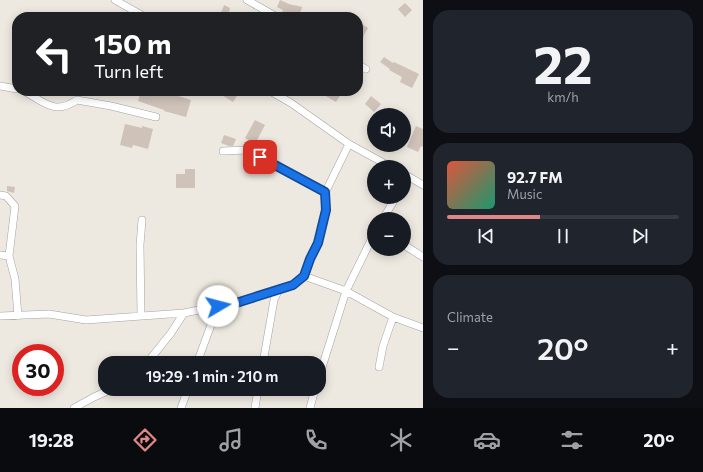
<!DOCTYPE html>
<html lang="en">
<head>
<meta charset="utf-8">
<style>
	body { margin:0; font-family:Commissioner,sans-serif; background:#20242c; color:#f1f3f6; height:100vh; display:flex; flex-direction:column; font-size:15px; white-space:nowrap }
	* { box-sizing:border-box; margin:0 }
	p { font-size:13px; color:#9ea1a6 }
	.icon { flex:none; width:22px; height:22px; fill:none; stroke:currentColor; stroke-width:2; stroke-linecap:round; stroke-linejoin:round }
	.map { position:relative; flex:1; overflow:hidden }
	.sheet { display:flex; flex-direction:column; gap:10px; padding:10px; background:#0d0f14; width:280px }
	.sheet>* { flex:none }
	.hud { position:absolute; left:12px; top:12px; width:351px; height:84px; border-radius:16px; box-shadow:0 2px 10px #0003; background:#202124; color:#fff; overflow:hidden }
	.fabs { position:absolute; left:367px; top:108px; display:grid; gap:8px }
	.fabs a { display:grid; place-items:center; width:44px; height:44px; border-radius:50%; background:#171b24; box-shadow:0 2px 10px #0003; font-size:20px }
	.speed { position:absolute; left:12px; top:344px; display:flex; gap:8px; font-size:20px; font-weight:700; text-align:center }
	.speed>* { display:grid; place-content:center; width:52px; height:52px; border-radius:50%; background:#171b24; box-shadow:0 2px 10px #0003; line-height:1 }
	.speed .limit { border:6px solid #d22; background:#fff; color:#111 }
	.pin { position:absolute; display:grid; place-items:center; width:34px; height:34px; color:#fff; margin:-17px; border-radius:8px; box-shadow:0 2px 6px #0006 }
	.me { position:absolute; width:44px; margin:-22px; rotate:82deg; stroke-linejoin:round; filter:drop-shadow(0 0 3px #0008) }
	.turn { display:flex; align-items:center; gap:14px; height:84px; padding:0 16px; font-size:18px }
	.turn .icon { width:52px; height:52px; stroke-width:2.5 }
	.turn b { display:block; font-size:28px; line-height:34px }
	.big { font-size:30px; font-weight:600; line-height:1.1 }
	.sheet .widget { flex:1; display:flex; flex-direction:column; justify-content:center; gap:6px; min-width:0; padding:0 14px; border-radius:16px; background:#20242c }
	.sheet .dial { align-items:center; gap:0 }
	.dial b { font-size:52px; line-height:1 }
	.song { display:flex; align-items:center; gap:12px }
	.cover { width:48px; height:48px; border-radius:6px; background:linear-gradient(135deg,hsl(10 70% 55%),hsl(160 70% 35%)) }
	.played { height:4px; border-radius:2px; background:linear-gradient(90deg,#df8689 40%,#363941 40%) }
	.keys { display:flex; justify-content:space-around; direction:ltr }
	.heat { display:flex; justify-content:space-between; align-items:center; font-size:22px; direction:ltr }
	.trip { position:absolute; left:98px; top:356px; width:228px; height:40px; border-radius:16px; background:#171b24; box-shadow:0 2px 10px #0003; font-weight:600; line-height:40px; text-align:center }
	.tabs { display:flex; height:64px; justify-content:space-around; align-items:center; background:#090b0e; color:#9ea1a6 }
	.tabs .icon { width:28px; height:28px }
	.tabs .current { color:#df8689 }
	.tabs b { font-size:18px; color:#f1f3f6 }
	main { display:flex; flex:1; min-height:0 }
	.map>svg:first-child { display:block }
</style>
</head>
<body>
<main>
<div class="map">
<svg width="423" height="408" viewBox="0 0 423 408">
	<rect width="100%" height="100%" fill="#eee9e0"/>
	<path fill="#cfc2b9" d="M280 0 289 4 302 7 300 14 290 12 288 16 282 14 283 10 277 7Z
		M405 3 412 10 405 17 398 9Z
		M224 5 230 8 228 16 221 13Z
		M360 23 368 28 364 35 360 51 358 50V28Z
		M384 57 393 63 394 62 419 74 412 88 400 82 402 77 389 70 390 69 380 62Z
		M141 91H165V92L191 100 186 117 164 111V110L138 101Z
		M224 91H240L233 102 222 95Z
		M317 91H335L341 94 336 102Z
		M371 96 381 104 374 112 365 104Z
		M255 120 265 125 255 144 245 138Z
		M125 124 142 128V126L153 129 148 149 133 145 132 148 120 145Z
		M416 126 423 129V147L421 146 418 152 407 147Z
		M224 135 236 139 233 146H229L221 143Z
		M185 169H195V188H176V174H185Z
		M7 186 15 187 14 193 7 191Z"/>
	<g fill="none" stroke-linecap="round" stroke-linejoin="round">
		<defs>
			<path id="street" d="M115 0 145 17
				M247 0 277 17
				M358 65 366 69
				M0 86 17 89
				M24 91C45 103 55 115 77 100L111 106 156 117
				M270 91 291 103 349 144 391 167
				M223 151 247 150 325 193
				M404 174 423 185
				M0 195 6 196 15 206 9 256 15 279 18 316
				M383 219 396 197
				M374 234 346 291 393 317 423 328
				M404 245 423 257
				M0 255 9 256
				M304 276 346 291 319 377
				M0 316 49 314 86 320 184 313
				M141 316 140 245 142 220
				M147 363 171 333 184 313 218 306 233 304 293 285 304 276 310 259 318 243 326 210 325 193 349 144
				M197 363 218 306
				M263 363 274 300 279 289
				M379 367 383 346 393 317
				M74 408 94 397 112 389
				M181 408 188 389
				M255 408 258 389
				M310 408 315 389"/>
		</defs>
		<use href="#street" stroke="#a3a3a3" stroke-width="8"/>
		<use href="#street" stroke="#fff" stroke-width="7"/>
	</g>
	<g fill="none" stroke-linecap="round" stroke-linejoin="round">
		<defs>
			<path id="route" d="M218 306 233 304 293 285 304 276 310 259 318 243 326 210 325 192 260 157"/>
		</defs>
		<use href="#route" stroke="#114b97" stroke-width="10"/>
		<use href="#route" stroke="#1a73e8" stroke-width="7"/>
	</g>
</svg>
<div class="fabs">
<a><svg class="icon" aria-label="sound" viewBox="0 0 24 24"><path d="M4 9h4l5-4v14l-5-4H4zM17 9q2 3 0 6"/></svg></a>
<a>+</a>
<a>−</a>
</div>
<div class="speed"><div class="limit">30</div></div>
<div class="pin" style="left:260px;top:157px;background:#d93025"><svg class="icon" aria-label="arrive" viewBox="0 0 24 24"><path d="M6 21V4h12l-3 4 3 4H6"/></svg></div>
<svg class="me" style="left:218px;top:306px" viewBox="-20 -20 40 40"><circle r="19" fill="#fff"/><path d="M0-13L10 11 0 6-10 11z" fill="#1a73e8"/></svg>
<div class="trip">19:29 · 1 min · 210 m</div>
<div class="hud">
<div class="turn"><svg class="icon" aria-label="left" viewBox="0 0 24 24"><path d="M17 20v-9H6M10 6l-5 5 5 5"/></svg><div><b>150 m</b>Turn left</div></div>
</div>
</div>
<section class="sheet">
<div class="widget dial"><b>22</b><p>km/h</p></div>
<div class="widget">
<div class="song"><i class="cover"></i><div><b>92.7 FM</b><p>Music</p></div></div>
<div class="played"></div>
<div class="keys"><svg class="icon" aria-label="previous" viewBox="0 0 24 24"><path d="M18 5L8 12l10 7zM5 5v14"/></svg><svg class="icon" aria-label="pause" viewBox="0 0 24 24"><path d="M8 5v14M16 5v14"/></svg><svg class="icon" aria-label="next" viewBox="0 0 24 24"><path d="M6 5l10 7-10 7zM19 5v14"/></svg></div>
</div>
<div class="widget"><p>Climate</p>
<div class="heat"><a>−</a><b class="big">20°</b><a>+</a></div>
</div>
</section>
</main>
<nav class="tabs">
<b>19:28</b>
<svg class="icon current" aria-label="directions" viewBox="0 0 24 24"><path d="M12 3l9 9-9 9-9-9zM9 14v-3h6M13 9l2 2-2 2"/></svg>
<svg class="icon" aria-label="music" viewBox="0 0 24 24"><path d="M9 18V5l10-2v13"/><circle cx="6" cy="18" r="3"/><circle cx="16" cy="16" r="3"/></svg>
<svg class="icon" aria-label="phone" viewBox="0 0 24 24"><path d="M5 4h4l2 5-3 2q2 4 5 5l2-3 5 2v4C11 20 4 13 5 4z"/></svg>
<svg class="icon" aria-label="climate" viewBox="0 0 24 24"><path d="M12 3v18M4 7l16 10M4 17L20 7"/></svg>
<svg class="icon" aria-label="car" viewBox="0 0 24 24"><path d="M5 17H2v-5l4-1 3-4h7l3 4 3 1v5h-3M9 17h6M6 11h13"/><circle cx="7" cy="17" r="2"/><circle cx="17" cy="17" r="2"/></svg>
<svg class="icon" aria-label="filters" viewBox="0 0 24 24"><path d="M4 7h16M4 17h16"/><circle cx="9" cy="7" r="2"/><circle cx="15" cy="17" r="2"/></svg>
<b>20°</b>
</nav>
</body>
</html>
